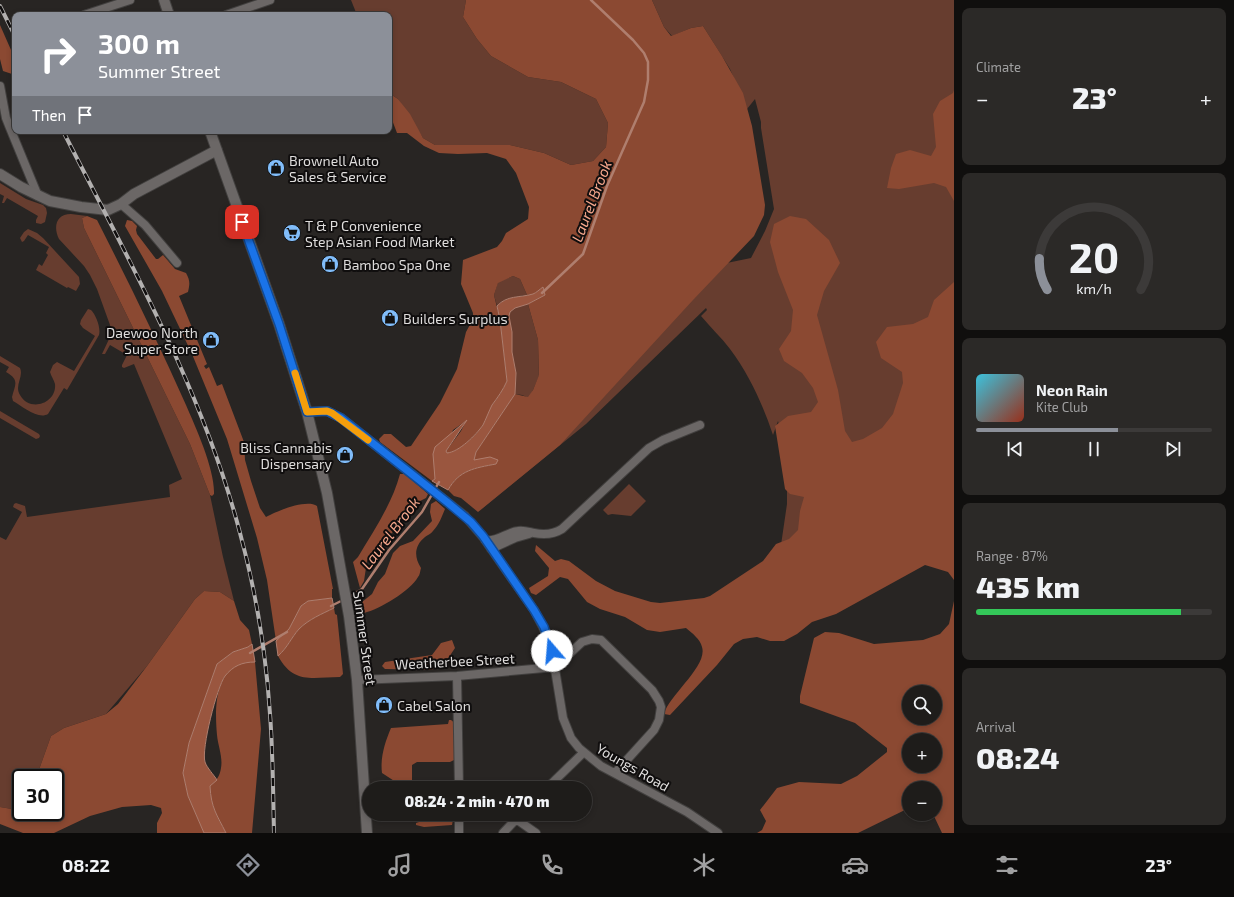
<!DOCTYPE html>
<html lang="en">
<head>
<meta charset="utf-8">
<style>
	body { margin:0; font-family:"Exo 2",sans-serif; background:#2b2927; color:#f1f3f6; height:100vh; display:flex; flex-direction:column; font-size:15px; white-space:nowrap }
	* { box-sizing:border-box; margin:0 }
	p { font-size:13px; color:#a1a1a2 }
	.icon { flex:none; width:22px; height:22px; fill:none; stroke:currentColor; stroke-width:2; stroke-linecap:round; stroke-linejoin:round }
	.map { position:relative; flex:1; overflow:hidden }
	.panel { display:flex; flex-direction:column; gap:8px; padding:8px; background:#100f0e; width:280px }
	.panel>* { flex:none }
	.top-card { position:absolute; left:12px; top:12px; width:380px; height:122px; border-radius:8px; box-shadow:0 2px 6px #0003,0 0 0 1px #3c3a39; background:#8c9099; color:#fff; overflow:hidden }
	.fabs { position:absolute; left:902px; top:685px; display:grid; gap:8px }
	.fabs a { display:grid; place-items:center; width:40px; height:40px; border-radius:50%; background:#1e1c1a; box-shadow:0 2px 6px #0003,0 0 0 1px #3c3a39; font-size:20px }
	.speed { position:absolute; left:12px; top:769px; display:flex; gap:8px; font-size:20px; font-weight:700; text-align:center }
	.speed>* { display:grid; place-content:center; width:52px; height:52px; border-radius:50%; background:#1e1c1a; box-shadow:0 2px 6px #0003,0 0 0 1px #3c3a39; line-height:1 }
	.speed .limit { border:2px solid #111; border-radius:6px; background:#fff; color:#111 }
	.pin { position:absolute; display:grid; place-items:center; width:34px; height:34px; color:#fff; margin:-17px; border-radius:8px; box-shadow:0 2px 6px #0006 }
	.me { position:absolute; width:44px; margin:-22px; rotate:342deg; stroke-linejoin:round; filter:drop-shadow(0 0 3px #0008) }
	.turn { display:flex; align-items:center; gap:14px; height:84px; padding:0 20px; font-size:18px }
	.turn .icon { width:52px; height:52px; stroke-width:2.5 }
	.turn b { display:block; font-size:28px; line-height:34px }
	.then { display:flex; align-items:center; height:38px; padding:0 20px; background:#0003; gap:8px; font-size:15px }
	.big { font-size:30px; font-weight:800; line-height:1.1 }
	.panel .tile { flex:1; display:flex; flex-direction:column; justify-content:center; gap:6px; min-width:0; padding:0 14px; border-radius:8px; background:#2b2927 }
	.panel .dial { align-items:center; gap:0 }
	.dial svg { height:104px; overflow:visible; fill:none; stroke:#3c3a39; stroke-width:7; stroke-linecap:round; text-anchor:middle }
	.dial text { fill:#f1f3f6; stroke:none }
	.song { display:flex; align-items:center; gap:12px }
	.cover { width:48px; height:48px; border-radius:6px; background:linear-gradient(135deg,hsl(190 70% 55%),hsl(10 70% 35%)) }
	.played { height:4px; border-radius:2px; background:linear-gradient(90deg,#8c9099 60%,#3c3a39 60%) }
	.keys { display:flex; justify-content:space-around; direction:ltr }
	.heat { display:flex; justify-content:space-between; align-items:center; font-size:22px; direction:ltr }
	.charge { height:6px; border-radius:3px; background:linear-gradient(90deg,#34c759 87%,#3c3a39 0) }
	.trip { position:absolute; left:362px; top:781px; width:230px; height:40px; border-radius:20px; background:#1e1c1a; box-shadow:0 2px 6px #0003,0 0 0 1px #3c3a39; font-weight:800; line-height:40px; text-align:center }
	.tab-bar { display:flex; height:64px; justify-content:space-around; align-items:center; background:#0c0b0a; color:#a1a1a2 }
	.tab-bar .icon { width:28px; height:28px }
	.tab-bar .on { color:#8c9099 }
	.tab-bar b { font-size:18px; color:#f1f3f6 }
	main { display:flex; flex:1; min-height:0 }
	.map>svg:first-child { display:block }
</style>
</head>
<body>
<main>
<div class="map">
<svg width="954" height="833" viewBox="0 0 954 833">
	<rect width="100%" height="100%" fill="#282523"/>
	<path fill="#673d2f" d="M351 0H466L463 17 477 39 491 56 528 77 561 82 596 99 608 123 606 147 593 161 571 165 544 153 510 145H435L423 138 398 99 389 93V15H357Z
		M652 0H954V551L768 581 781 545 787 504V478L781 433 778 421 773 435C763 405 749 374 730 349 721 337 710 327 701 316L707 310 706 308 586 424 478 512 717 265 751 258 765 231 774 209 761 128V122L755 99 747 109 730 69 703 26 691 28 672 36 664 27Z
		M0 183 26 199 43 205 46 208 47 213 45 222 41 224 36 223V220L38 216 7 198 4 203H2L4 196 0 194Z
		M71 214 87 216 82 218 84 228 190 444 210 495 223 557 234 601 220 592 204 591 195 599 147 666 106 714 64 728 51 736 36 778H21V808L18 810 0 807V537L6 540 22 512 13 507 14 504 16 503 25 506 27 517 170 497 169 485 182 479 134 364 124 368 122 367V365L127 355 110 345 105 354H102L110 337 111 332 110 325 97 289 90 275 84 266 59 239C53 227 56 214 71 214Z
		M28 229 37 233 43 238 79 277 80 284 76 291 68 287 67 288 36 270 39 264 42 266 48 255 46 253 49 247 28 235 24 241 22 242 20 238 24 232Z
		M513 276 520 279 527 295C515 297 505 297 497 306L494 295 498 282Z
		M528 304 538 340 539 376 533 390 529 398 522 395 515 394 516 373 512 352V332L509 316 510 312 515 308Z
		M88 309 91 310C96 315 101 328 99 335L67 390 64 388 48 414C38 420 22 406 13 401L12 397C15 385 20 380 6 372L9 367 0 362V356L20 368C24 377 14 385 20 395 30 413 57 403 55 384 54 380 51 376 50 372L53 365 57 362 74 371 95 336 83 328 80 324 81 320Z
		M0 411 39 434 40 436 39 438 36 439 0 418Z
		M629 484 646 501 631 516 612 514 608 515 603 510Z"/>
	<path fill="#8b4932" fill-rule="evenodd" d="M466 0H652L664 27 671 36 691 28 703 26 722 56 743 93 752 126 765 205 764 215 754 236 693 300 560 445 478 512 461 498 454 496 448 490C459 470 475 468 496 464L474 460 476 452 515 394 528 397 533 390 539 375 538 340 528 304 545 295 543 287 534 294 527 295 520 279 513 276 498 283 494 295 500 320 507 381C503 390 498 397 492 405 489 411 487 419 483 425 476 435 460 451 447 454L446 451 461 431 466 421 453 430 435 479 432 481 380 442 379 439 384 434H391L406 447 411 446 440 403 457 369 466 332 473 319V313L461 284 463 260 497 247 502 241 506 233 528 219 529 207 516 173 506 159 487 153 458 154 439 153 424 146 407 133H397L389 112V93L398 99 410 114 423 138 435 145H510L544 153 571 165 593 161 606 147 608 123 596 99 561 82 528 77 491 56 477 39 463 17Z
		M0 25 15 59V75L3 71 0 59Z
		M954 90V201L946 187 934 183 899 189 887 188 891 168 896 154 910 150 931 156 936 147 933 114 940 101 953 93Z
		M87 216 97 220C128 281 158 342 186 405 196 428 215 470 214 494L212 496 210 495 190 444 84 228 82 218Z
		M790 216 806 219 829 240 840 263 824 291 817 315 838 390 845 431 852 442 863 439 882 428 893 414 903 383 902 372 881 358 876 342 887 327 913 324 928 317 934 300 954 282V580L948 572 925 565 836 614 812 622 797 634 784 641H770L757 637 743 639 734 644 717 665 670 715 664 714C669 695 708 666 702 647 700 639 692 633 686 628L660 632 647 630 625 617 600 609 587 602 568 579 560 577 536 595 531 593 529 588 548 576 549 568 535 551 536 545 555 561 561 559 569 561 596 581 615 591 651 602 660 603 704 598 710 596 763 561 776 544 789 539 798 530 800 511 804 497 790 494 785 489 775 426 788 416 811 412 818 402 813 388 802 373 784 361 779 349 791 331 793 310 778 272 770 242 774 224Z
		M127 220 132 221 137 226 136 230 137 234 156 259H158L163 255 175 269 186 273C190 280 190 284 188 292L179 296 207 364 204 366 206 369 209 367 217 386 222 384 244 442 245 460 251 481 260 508 266 517C277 511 306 499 317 506L333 589H332V598L308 601 301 606 289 629 276 641 267 580 257 538 227 439 192 354 162 291 125 226Z
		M400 474H405L428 494 426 498 420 501 411 510 396 529 374 550 367 561 364 581 360 588 353 562 358 557C374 530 392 504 400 474Z
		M436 501 445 509C442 516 439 525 433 531 431 534 427 535 425 537 414 546 414 557 421 568 420 571 420 575 418 577 410 591 380 609 364 613L362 602 372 594 378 582 385 574 393 553 400 546 413 541 432 521 430 512 431 504Z
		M204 591 220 592 234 601 240 620 249 630 252 644 248 647 233 652 217 664 189 743 183 773 188 796 204 833H157V823L162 813 161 808 151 805 122 807 90 816 54 833H23L0 824V807L18 810 21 808V812H55V778H36L51 736 64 728 106 714 118 704 147 666 195 599Z
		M954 601V833H942L933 814H935V788H909V808L858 833H757L762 830 766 821 760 810 777 788 799 782 841 784 857 776 887 752V748L855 723 800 703V696L814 638 825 632 839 633 874 644 923 640 940 634 949 624ZM909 692H935V718H909ZM909 740H935V766H909Z
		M334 608 335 614 337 615 343 674 340 677C313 677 294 685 278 656 288 647 291 638 299 629 309 619 322 614 334 608Z
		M452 640 455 648 443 666 430 670 385 669 382 666 385 662 432 655 441 643Z
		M249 662H255L261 729 252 833H226C217 815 211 808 210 786 216 781 220 776 221 768 223 757 218 746 217 735 215 712 214 678 237 664 240 662 246 663 249 662Z
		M449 720H451L456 724 454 760 450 762H417L412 765V788H405L382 773C380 758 385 742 391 728L448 724Z
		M430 814H454L452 825 424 827 416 825V823L422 821Z"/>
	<path fill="#9a563f" stroke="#af7e6e" d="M543 287 545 295 528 304 515 308 510 312 509 316 512 332V352L516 373 515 394 476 452 474 460 490 457 498 460 496 464C475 468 459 470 448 490L432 481 435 479 433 454 435 447 467 420 446 451 447 453C459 452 476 435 483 425 486 419 489 411 492 405 498 397 503 390 507 381L500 320 497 306C507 295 519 298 533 294 536 293 540 289 543 287Z
		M332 598 334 608C322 614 309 619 299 629 291 638 288 647 278 656L276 641 289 629 301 606 308 601Z
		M252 644 255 662C242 662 233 666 225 676 217 687 201 749 205 762 207 768 214 775 217 780L210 786C211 808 217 815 226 833H204L188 796 183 773 189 743 217 664 233 652 248 647Z"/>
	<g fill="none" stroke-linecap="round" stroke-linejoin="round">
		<path stroke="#af7e6e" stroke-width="2.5" d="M542 293 583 254 607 186 644 102 648 80V62L644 53 633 40 591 0
			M349 597 362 589 389 550 422 512 439 482
			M331 606 343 600
			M250 653 287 632"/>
		<defs>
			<path id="street" d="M84 15 130 0
				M226 15 270 0
				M0 86 6 118 10 128 38 196
				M121 204 145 225 177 263
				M307 412 327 411 341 418 465 516 483 537 534 610 543 627 552 651 563 718 571 738 579 748 601 766 687 812 718 833
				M485 540C496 543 507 532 518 531 524 530 529 532 534 533 544 535 554 534 562 529L649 448 663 440 700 425
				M491 549 515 538 529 534
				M457 676 459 788
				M357 680 457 676 555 667 582 642 592 639 601 640 652 690 659 701 661 707 659 720 654 730 615 773
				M547 788 583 753
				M459 814V833
				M516 819 536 833
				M503 833 521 814"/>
			<path id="secondary" d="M164 0 169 15
				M210 131 279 324 307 412 327 493 349 616 357 680 367 833
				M0 174 21 187 50 201 81 207 108 210 121 204 134 194 217 150"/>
		</defs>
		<use href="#street" stroke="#42403f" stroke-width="10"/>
		<use href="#secondary" stroke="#42403f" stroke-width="12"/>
		<use href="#street" stroke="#6b6766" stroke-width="8"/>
		<use href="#secondary" stroke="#6b6766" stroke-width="10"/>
		<defs>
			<path id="rail" d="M0 6 15 36
				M63 131C129 261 203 391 240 533 256 592 266 653 270 714 273 753 273 793 274 833"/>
		</defs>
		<use href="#rail" stroke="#b3b1b0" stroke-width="4"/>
		<use href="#rail" stroke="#100e0e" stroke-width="2.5" stroke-dasharray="8" stroke-linecap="butt"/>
	</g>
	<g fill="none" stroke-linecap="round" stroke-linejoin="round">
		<defs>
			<path id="route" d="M242 222 279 324 307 412 327 411 341 418 447 502 471 522 483 536 534 610 544 627 552 651"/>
		</defs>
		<use href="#route" stroke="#114b97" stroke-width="10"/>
		<use href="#route" stroke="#1a73e8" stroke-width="7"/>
		<path stroke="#f59e0b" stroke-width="7" d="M295 373 307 412 327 411 332 413 368 440"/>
	</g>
	<defs>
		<symbol id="shop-disc" viewBox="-11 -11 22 22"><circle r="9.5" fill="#81bdfa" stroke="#100e0e"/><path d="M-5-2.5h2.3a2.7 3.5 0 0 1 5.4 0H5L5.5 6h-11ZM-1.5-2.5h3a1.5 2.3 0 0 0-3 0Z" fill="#111"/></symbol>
		<symbol id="supermarket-disc" viewBox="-11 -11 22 22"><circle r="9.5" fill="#81bdfa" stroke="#100e0e"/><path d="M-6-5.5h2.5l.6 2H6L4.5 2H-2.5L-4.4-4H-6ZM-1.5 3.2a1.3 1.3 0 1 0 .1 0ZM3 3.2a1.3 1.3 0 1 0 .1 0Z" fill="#111"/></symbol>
	</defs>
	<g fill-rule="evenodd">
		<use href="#shop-disc" x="266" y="158" width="20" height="20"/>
		<use href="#supermarket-disc" x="282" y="223" width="20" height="20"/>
		<use href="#shop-disc" x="320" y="254" width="20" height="20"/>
		<use href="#shop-disc" x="380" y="308" width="20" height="20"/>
		<use href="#shop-disc" x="201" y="330" width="20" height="20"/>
		<use href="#shop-disc" x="335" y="445" width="20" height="20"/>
		<use href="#shop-disc" x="374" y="695" width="20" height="20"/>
	</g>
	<g text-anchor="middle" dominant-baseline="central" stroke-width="4" stroke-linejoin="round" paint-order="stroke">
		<g font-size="14" fill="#dfdddc" stroke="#100e0e" text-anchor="start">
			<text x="289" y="160">Brownell Auto<tspan x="289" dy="16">Sales &amp; Service</tspan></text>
			<text x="305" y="225">T &amp; P Convenience<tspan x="305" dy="16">Step Asian Food Market</tspan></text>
			<text x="343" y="264">Bamboo Spa One</text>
			<text x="403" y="318">Builders Surplus</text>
			<text x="198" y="332" text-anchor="end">Daewoo North<tspan x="198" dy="16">Super Store</tspan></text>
			<text x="332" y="447" text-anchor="end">Bliss Cannabis<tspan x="332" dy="16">Dispensary</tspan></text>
			<text x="397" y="705">Cabel Salon</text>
		</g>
		<g font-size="14" fill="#dfdddc" stroke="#100e0e">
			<text transform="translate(365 638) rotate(82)">Summer Street</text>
			<text transform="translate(455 661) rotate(-3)">Weatherbee Street</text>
			<text transform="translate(633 767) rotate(30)">Youngs Road</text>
		</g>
		<g font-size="15" font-style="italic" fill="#f7a88d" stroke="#100e0e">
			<text transform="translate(591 201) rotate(-69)">Laurel Brook</text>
			<text transform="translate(390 533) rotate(-53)">Laurel Brook</text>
		</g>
	</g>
</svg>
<div class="fabs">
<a><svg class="icon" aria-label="search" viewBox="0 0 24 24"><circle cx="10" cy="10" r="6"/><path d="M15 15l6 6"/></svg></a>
<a>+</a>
<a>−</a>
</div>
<div class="speed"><div class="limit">30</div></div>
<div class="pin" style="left:242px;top:222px;background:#d93025"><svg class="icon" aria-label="arrive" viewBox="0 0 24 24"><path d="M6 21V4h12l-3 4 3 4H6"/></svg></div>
<svg class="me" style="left:552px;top:651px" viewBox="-20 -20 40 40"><circle r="19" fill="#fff"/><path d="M0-13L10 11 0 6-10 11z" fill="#1a73e8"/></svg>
<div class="trip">08:24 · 2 min · 470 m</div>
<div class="top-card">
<div class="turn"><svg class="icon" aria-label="right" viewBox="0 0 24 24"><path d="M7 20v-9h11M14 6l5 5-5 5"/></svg><div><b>300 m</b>Summer Street</div></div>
<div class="then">Then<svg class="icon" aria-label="arrive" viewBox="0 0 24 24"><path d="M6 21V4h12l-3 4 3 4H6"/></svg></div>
</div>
</div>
<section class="panel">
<div class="tile"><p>Climate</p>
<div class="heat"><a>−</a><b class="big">23°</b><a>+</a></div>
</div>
<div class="tile dial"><svg viewBox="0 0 100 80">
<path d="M14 69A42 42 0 1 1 86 69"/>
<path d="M14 69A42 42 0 0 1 8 45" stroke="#8c9099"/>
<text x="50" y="56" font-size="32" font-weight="700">20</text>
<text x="50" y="72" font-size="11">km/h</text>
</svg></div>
<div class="tile">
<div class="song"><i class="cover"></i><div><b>Neon Rain</b><p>Kite Club</p></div></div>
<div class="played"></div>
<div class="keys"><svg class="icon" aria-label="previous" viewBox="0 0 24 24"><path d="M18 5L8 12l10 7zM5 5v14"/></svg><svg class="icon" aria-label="pause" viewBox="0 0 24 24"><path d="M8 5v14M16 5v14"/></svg><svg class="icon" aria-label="next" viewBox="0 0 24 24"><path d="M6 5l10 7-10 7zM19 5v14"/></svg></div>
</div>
<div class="tile"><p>Range · 87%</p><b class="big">435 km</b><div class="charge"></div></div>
<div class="tile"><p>Arrival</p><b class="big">08:24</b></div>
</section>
</main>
<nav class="tab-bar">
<b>08:22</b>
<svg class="icon on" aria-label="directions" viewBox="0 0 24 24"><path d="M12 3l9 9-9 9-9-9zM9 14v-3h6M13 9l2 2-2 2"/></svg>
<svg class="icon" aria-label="music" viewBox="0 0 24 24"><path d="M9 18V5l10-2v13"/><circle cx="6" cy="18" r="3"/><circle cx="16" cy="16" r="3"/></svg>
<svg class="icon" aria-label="phone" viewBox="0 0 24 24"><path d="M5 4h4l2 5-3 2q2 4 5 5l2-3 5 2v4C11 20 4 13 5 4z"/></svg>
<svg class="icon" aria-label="climate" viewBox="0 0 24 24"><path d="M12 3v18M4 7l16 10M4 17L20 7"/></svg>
<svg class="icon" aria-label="car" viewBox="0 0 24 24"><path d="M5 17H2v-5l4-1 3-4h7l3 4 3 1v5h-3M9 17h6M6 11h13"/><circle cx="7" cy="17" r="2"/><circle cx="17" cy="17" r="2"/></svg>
<svg class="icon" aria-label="filters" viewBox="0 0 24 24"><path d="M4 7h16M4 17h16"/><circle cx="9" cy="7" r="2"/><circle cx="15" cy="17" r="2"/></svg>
<b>23°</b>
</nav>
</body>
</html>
